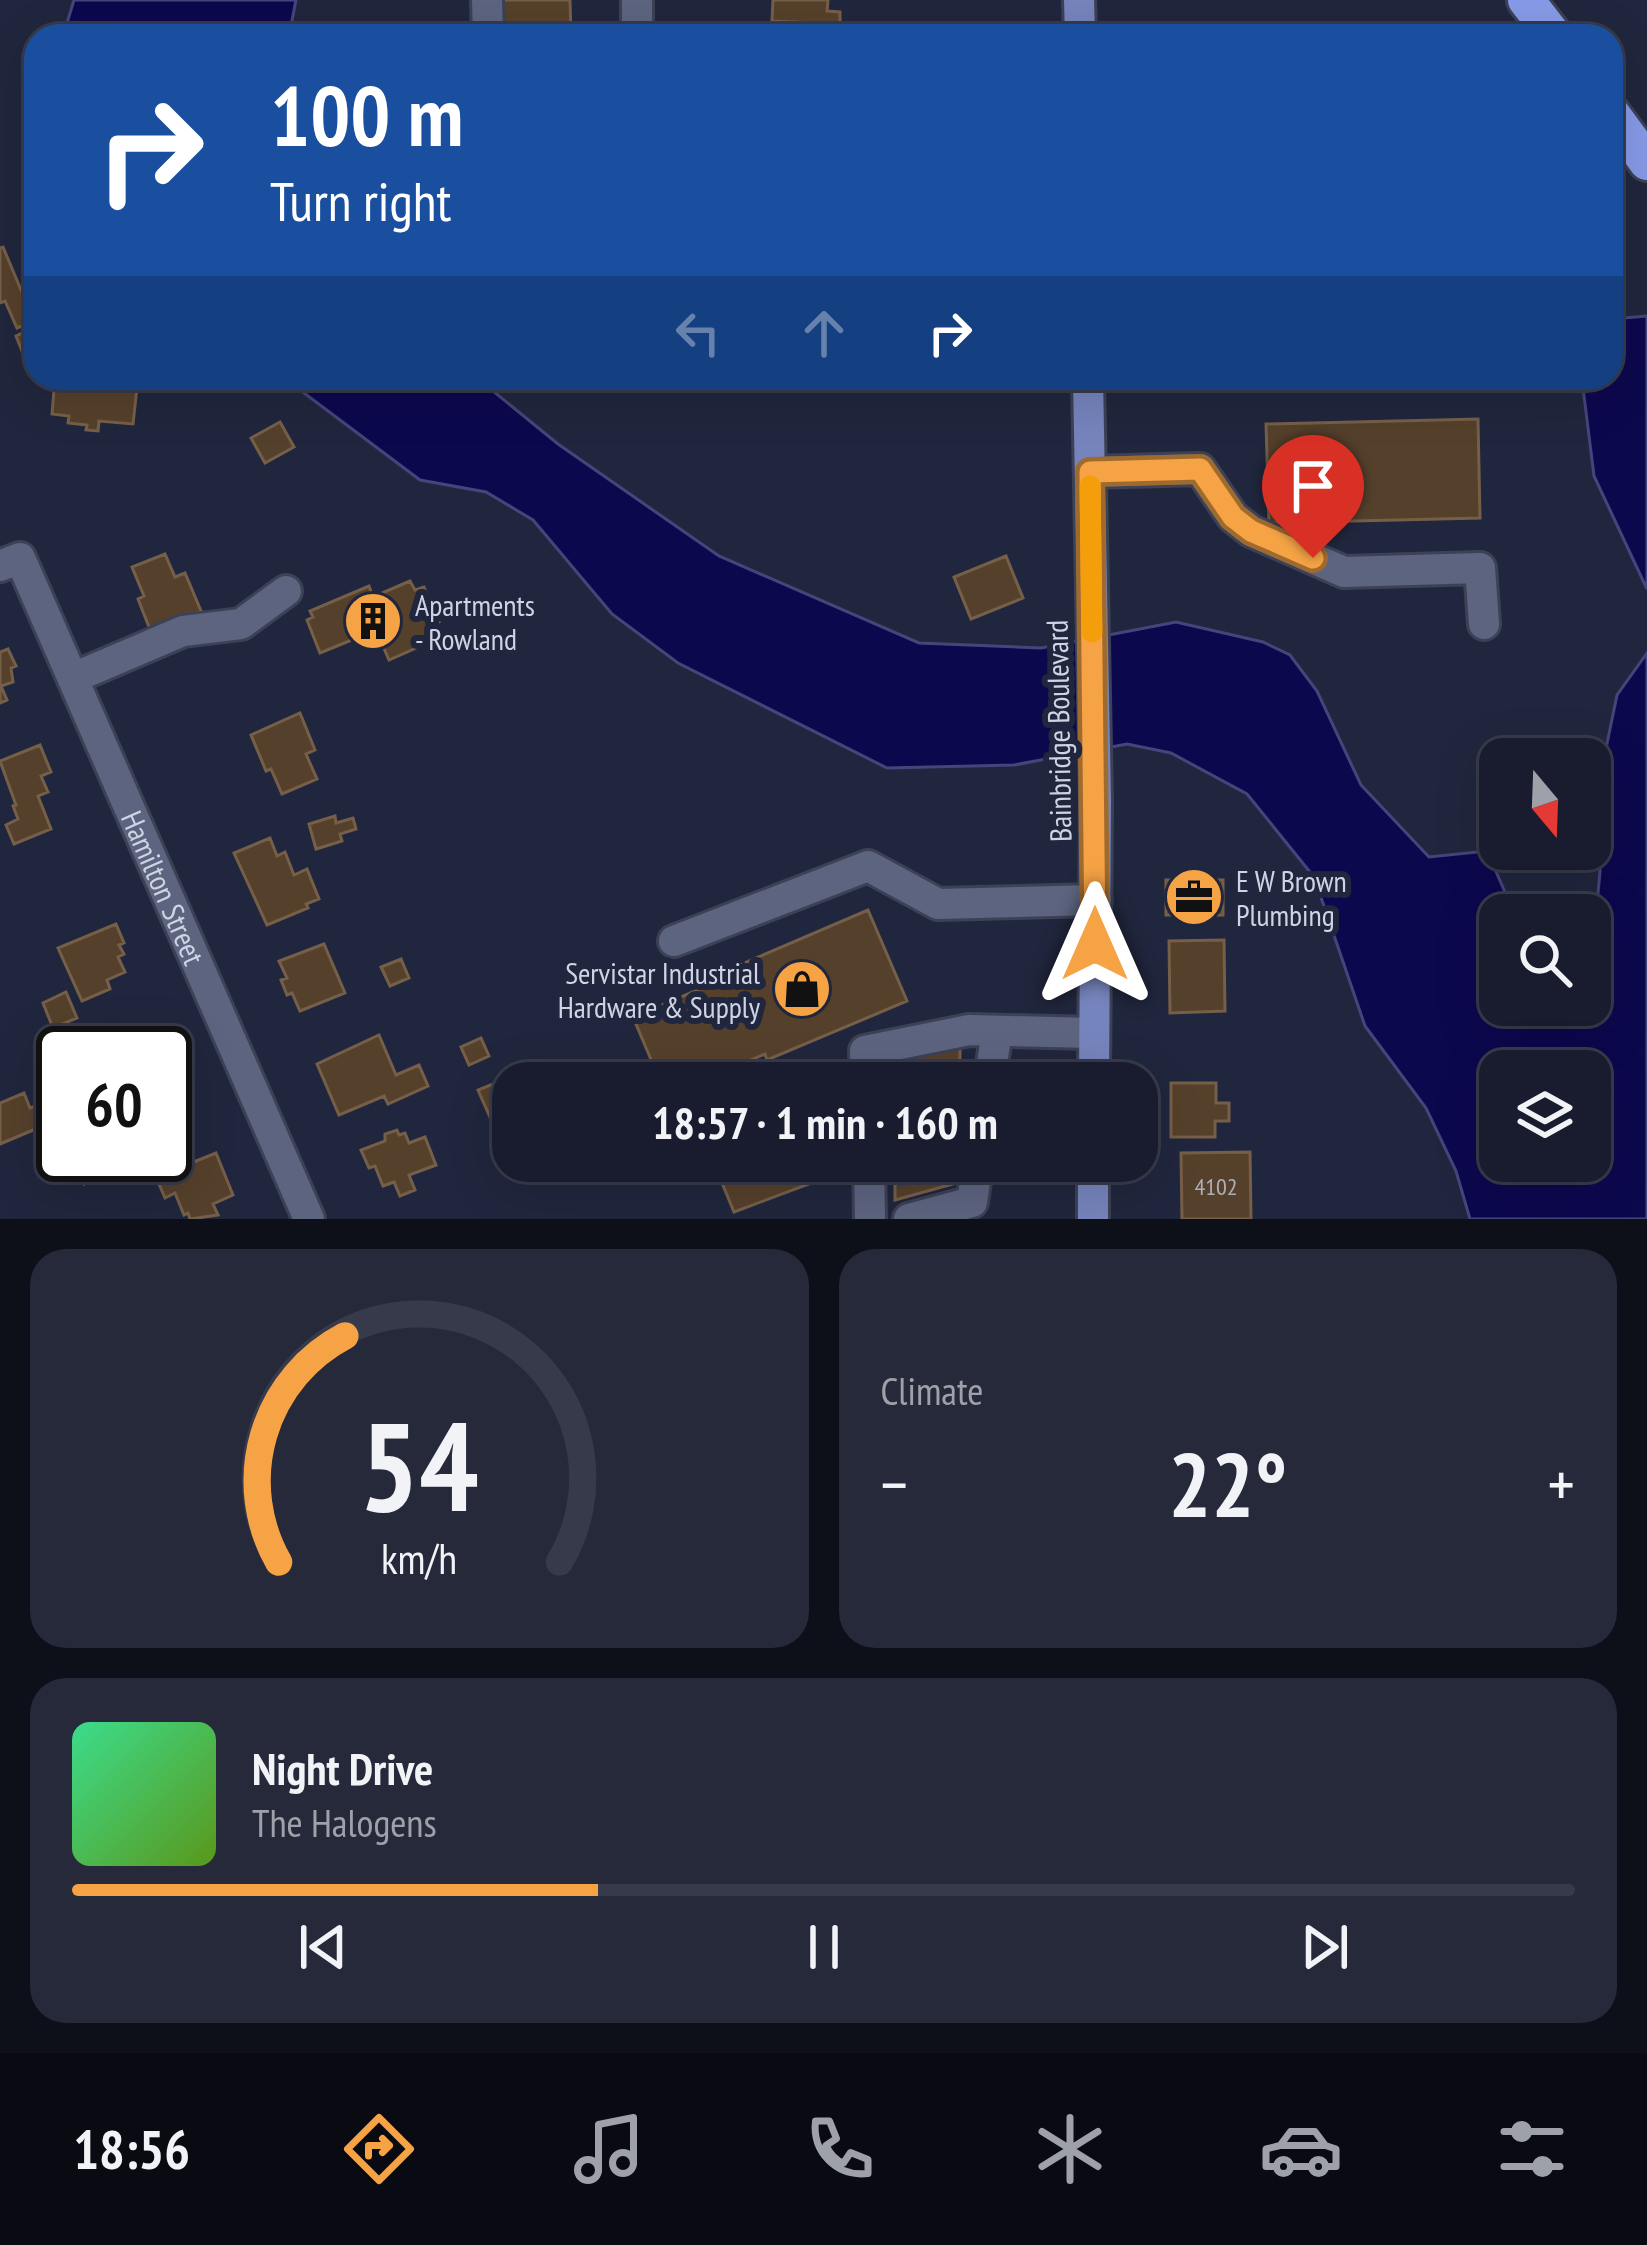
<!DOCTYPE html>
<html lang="en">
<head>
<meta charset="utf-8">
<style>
	body { margin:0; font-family:"PT Sans Narrow",sans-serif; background:#25293a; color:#f1f3f6; height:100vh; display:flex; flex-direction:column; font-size:45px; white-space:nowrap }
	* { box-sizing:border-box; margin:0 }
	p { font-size:39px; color:#9fa1aa }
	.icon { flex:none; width:66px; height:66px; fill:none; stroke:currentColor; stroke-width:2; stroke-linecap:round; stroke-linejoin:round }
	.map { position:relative; height:1219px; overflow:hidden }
	.drawer { display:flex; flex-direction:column; gap:30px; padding:30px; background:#0d0f19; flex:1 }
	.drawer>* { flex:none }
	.top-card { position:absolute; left:24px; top:24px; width:1599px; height:366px; border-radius:36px; box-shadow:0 12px 48px #0002,0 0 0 3px #363a4a; background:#1a4fa0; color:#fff; overflow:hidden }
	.needle { width:78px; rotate:161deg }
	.fabs { position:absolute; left:1479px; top:738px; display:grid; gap:24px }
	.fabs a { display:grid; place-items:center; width:132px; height:132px; border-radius:24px; background:#181c2e; box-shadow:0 12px 48px #0002,0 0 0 3px #363a4a; font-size:60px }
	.speed { position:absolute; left:36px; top:1026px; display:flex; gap:24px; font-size:60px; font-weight:700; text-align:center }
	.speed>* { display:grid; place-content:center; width:156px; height:156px; border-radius:50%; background:#181c2e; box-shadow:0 12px 48px #0002,0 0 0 3px #363a4a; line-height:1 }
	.speed .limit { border:6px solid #111; border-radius:18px; background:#fff; color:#111 }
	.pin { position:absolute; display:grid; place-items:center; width:102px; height:102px; color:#fff; margin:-123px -51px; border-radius:50% 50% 50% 0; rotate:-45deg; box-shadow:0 0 12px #0007 }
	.pin .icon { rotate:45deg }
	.me { position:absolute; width:132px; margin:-66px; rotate:0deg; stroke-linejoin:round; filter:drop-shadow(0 0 9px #0008) }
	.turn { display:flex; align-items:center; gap:42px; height:252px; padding:0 48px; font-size:54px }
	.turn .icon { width:156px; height:156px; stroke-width:2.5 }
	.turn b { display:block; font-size:84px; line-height:102px }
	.lanes { display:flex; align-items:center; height:114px; padding:0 48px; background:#0003; justify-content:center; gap:60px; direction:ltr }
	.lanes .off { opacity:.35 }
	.big { font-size:90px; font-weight:700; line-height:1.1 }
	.drawer .tile { flex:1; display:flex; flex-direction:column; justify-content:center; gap:18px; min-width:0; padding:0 42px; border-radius:36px; background:#25293a }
	.drawer .dial { align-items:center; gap:0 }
	.dial svg { height:312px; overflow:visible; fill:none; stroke:#363a4a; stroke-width:7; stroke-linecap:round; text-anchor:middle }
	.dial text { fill:#f1f3f6; stroke:none }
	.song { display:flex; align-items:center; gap:36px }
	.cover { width:144px; height:144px; border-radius:18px; background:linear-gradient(135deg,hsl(150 70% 55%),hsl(90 70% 35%)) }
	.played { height:12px; border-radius:6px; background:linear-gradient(90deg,#f5a345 35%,#363a4a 35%) }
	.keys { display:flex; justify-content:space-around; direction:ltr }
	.heat { display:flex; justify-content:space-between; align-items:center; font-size:66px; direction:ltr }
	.drawer .tiles { flex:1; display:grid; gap:30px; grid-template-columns:1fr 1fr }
	.tile:last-child { grid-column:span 2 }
	.trip { position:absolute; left:492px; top:1062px; width:666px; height:120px; border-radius:36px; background:#181c2e; box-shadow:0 12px 48px #0002,0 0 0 3px #363a4a; font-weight:700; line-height:120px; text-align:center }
	.dock { display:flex; height:192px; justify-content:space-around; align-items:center; background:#0a0b12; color:#9fa1aa }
	.dock .icon { width:84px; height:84px }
	.dock .active { color:#f5a345 }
	.dock b { font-size:54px; color:#f1f3f6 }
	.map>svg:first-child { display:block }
</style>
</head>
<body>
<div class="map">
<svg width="1647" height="1219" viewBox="0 0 1647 1219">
	<rect width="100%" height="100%" fill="#20263d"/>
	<path fill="#0c084e" stroke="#46457b" stroke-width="3" fill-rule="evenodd" d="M74 0H296L289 36H63Z
		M1647 316V589L1594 476 1583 388 1586 378H1611V331L1624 318Z
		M284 378H477L558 444 719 556 919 643 1041 648 1176 622 1263 642 1290 655 1317 691 1361 785 1429 857 1487 851 1515 915H1500V1005H1590V920L1596 914 1600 872 1598 787 1617 695 1647 653V1219H1470L1456 1171 1426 1108 1365 1026 1314 877 1247 794 1171 753 1127 744 1014 765 887 768 678 663 612 614 533 520 486 492 420 480ZM1500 1071H1590V1161H1500Z"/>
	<path fill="#55402b" stroke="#765f49" stroke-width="3" d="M499 0H570L571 36H500Z
		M773 0H828L827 11 840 12V24L772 21Z
		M3 247 34 321 17 328 5 301 0 303V248Z
		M29 330 36 348 24 356 16 336Z
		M55 378 138 379 133 424 99 421 98 431 86 430 87 425 68 423 69 416 52 414Z
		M1478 419 1480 518 1269 523 1266 424Z
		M280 422 294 447 265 463 251 438Z
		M165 554 175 577 185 573 201 611 151 632 138 599 144 596 132 567Z
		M1006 556 1023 598 971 619 954 577Z
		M410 581 415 590 424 587 439 622 428 627 434 640 389 660 376 630 320 653 307 620 313 617 310 611 369 586 373 597Z
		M8 649 16 666 11 668 13 682 1 686 7 700 0 703V652Z
		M300 713 315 750 306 754 317 779 282 794 271 769 266 771 251 735Z
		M40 745 51 772 41 776 48 792 38 796 51 829 14 844 6 825 18 819 13 806 16 805 0 761Z
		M335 816 336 823 353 818 356 829 340 834 342 841 316 849 309 824Z
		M270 838 277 856 285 852 294 875 307 869 319 899 306 904 308 908 267 925 234 853Z
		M1166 880H1223V915H1166Z
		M868 910 907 1001 767 1060 765 1054 697 1083H661L633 1017 731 976 728 970Z
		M116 924 124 943 119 945 124 954 118 957 125 972 107 980 110 989 82 1001 58 948Z
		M1224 940 1225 1011 1170 1013 1169 941Z
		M324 944 345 993 300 1011 292 993 287 995 281 980 287 978 279 961Z
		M401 959 409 978 390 986 381 967Z
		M66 992 77 1018 53 1028 43 1003Z
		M160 1030 171 1056 165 1059V1053H100Z
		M379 1035 396 1075 419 1065 428 1086 388 1104 384 1096 339 1115 317 1064Z
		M481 1038 489 1056 469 1065 461 1047Z
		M960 1041V1083H895L894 1058Z
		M513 1076V1126L497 1133 478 1090Z
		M1171 1083H1216V1103H1229V1121H1215V1137H1171Z
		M24 1093 30 1108 46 1101 52 1117 37 1124 38 1128 0 1144V1103Z
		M397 1130 399 1135 405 1133 409 1143 425 1137 436 1165 409 1175 415 1190 400 1196 394 1182 383 1186 375 1166 369 1168 361 1150 385 1141V1134Z
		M63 1138V1155L94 1157 63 1171 51 1143Z
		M1250 1152 1251 1219H1182L1181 1153Z
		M216 1153 233 1195 213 1204 218 1215 190 1219 188 1213 184 1215 175 1193 165 1198 156 1177Z
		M102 1160 108 1175 84 1184 78 1170Z
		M713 1161H822L827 1173 821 1175 822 1179 734 1212Z
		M895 1161H960V1182L895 1200Z"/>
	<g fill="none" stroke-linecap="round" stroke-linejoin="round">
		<path stroke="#3a4056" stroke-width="30" stroke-dasharray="30 15" stroke-linecap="butt" d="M895 1173 944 1161"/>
		<defs>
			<g id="minor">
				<path d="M487 0 488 36"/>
				<path d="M637 36V0"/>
				<path d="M1090 472 1200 469 1233 517 1251 531 1344 572 1480 568 1484 624"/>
				<path id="s1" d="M0 566 20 558 309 1219"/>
				<path d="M73 678 183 631 241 624 286 591"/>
				<path d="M674 941 868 866 938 904 1096 900"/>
				<path d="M866 1083 865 1051 969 1030 1094 1033"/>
				<path d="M989 1083 997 1031"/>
				<path d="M869 1161 870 1219"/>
				<path d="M909 1219 972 1202 978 1161"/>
			</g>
			<path id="major" d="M1079 0 1080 36
				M1088 378 1096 801 1094 1083
				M1093 1219V1161"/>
			<path id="highway" d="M1526 0 1554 36
				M1611 113 1647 162"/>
		</defs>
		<use href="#minor" stroke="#3d4156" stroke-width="36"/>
		<use href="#major" stroke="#3d4156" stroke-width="36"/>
		<use href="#highway" stroke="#3d4156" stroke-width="42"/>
		<use href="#minor" stroke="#5d647f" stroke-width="30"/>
		<use href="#major" stroke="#7684bd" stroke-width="30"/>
		<use href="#highway" stroke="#879ae7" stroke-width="36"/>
	</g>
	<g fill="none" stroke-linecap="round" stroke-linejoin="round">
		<defs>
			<path id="route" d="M1095 944 1090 472 1200 469 1233 517 1251 531 1313 558"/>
		</defs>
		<use href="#route" stroke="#9f6a2d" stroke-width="30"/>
		<use href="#route" stroke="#f5a345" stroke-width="21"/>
		<path stroke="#f59e0b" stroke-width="21" d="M1090 486 1092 632"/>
	</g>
	<defs>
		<symbol id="building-disc" viewBox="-11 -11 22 22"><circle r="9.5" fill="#f5a345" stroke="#20263d"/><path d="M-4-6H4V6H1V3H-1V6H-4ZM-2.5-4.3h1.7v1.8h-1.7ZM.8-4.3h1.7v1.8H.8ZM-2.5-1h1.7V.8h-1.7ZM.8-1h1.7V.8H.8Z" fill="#111"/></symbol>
		<symbol id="office-disc" viewBox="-11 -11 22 22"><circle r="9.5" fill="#f5a345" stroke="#20263d"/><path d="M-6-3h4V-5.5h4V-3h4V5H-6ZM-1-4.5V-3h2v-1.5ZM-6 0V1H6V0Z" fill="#111"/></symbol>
		<symbol id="shop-disc" viewBox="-11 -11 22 22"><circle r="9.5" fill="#f5a345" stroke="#20263d"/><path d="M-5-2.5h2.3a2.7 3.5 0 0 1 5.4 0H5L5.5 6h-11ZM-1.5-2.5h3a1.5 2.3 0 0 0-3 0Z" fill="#111"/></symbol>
	</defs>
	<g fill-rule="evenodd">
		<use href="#building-disc" x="340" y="588" width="66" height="66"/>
		<use href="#office-disc" x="1161" y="864" width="66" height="66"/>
		<use href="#shop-disc" x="769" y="956" width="66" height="66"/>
	</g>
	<g text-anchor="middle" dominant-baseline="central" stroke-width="12" stroke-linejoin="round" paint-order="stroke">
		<g font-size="24" fill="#b0afb6">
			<text x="1216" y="1186">4102</text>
		</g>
		<g font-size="30" fill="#cfd4e4" stroke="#20263d" text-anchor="start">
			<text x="415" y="604">Apartments<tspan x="415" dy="34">- Rowland</tspan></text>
			<text x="1236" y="880">E W Brown<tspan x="1236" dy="34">Plumbing</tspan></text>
			<text x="760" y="972" text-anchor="end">Servistar Industrial<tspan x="760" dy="34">Hardware &amp; Supply</tspan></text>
		</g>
		<g font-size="30" fill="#cfd4e4" stroke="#20263d">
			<text transform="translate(1058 731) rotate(-91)">Bainbridge Boulevard</text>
			<text stroke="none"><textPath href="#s1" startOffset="381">Hamilton Street</textPath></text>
		</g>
	</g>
</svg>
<div class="fabs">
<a><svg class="needle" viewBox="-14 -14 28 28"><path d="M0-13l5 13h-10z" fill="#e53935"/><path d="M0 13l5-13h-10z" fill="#9fa1aa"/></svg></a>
<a><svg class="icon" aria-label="search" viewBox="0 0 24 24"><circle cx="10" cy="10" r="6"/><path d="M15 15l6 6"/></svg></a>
<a><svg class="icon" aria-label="layers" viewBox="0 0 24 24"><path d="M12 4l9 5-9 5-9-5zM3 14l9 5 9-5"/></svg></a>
</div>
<div class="speed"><div class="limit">60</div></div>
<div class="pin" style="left:1313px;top:558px;background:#d93025"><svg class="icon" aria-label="arrive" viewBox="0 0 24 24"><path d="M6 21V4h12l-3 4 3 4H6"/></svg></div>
<svg class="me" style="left:1095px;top:944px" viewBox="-20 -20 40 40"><path d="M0-17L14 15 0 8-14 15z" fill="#f5a345" stroke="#fff" stroke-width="4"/></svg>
<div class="trip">18:57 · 1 min · 160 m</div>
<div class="top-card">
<div class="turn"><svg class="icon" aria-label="right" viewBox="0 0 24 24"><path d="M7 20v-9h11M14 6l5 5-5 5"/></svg><div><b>100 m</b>Turn right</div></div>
<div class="lanes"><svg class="icon off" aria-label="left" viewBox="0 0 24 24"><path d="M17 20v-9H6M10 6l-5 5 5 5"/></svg><svg class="icon off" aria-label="ahead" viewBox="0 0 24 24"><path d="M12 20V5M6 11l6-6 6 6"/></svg><svg class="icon" aria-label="right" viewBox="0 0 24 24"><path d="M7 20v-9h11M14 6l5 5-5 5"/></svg></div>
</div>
</div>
<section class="drawer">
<div class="tiles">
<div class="tile dial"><svg viewBox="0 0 100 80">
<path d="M14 69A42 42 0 1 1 86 69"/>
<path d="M14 69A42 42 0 0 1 31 11" stroke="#f5a345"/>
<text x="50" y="56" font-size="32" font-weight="700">54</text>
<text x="50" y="72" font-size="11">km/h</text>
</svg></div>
<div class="tile"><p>Climate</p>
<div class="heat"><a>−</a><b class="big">22°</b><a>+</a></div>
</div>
<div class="tile">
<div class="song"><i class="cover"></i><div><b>Night Drive</b><p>The Halogens</p></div></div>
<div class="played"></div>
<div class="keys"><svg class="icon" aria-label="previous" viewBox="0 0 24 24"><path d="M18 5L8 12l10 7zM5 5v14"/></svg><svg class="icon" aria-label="pause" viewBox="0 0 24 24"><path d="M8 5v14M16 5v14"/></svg><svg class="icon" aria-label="next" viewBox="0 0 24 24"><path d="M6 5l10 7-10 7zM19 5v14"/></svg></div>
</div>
</div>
</section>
<nav class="dock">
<b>18:56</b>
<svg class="icon active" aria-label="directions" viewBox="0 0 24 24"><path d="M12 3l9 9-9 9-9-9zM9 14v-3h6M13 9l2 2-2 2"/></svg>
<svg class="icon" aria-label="music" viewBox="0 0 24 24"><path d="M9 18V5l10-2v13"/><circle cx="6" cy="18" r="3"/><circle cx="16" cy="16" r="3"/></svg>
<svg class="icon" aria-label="phone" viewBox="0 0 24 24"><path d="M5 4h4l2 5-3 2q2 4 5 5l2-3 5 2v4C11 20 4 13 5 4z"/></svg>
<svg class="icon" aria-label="climate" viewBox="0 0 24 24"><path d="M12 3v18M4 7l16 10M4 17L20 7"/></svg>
<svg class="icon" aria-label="car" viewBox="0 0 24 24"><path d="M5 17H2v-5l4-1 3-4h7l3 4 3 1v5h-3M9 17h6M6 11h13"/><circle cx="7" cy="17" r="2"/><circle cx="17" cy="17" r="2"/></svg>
<svg class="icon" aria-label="filters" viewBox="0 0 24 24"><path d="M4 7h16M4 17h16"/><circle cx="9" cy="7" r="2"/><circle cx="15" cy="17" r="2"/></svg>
</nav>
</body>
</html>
